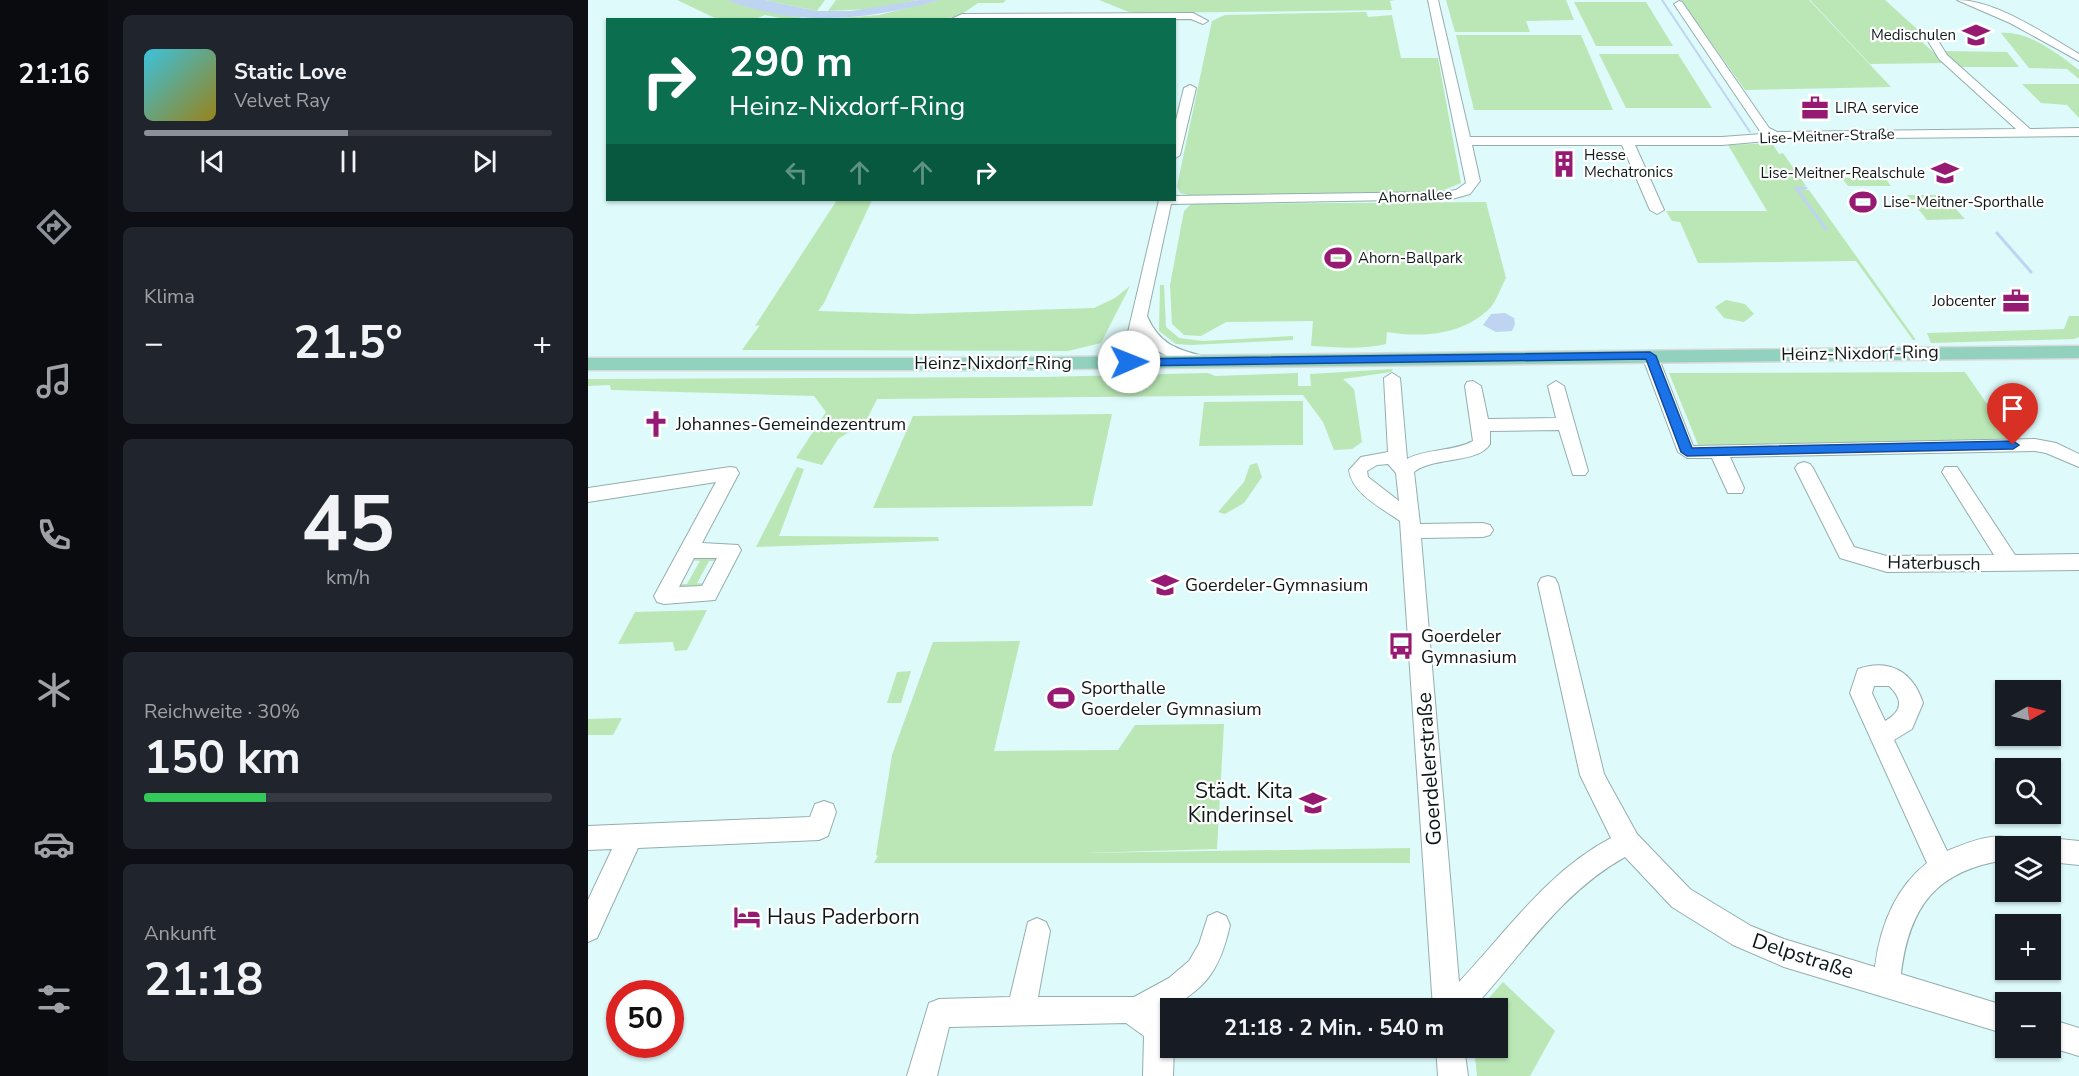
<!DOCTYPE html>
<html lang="de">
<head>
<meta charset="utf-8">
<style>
	body { margin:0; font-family:"Nunito Sans",sans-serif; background:#20242c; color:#f1f3f6; height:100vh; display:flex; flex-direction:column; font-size:22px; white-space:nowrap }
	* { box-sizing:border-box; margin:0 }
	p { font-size:20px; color:#9ea1a6 }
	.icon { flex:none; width:33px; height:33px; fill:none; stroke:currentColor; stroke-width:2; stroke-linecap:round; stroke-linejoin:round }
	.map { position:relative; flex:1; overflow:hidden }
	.details { display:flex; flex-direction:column; gap:15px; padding:15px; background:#0d0f14; width:480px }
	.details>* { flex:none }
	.top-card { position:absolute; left:18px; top:18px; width:570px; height:183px; border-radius:0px; box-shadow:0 2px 4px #0004; background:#0b6e4f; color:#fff; overflow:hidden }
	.needle { width:39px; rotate:82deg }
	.fabs { position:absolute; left:1407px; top:680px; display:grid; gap:12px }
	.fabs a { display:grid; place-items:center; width:66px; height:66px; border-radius:0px; background:#171b24; box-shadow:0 2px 4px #0004; font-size:30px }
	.speed { position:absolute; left:18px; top:980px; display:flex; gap:12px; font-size:30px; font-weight:700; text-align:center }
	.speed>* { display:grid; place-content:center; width:78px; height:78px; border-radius:50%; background:#171b24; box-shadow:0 2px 4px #0004; line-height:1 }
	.speed .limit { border:9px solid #d22; background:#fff; color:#111 }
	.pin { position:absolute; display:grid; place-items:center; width:51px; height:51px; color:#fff; margin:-62px -26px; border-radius:50% 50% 50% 0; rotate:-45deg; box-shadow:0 0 6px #0007 }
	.pin .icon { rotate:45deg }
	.me { position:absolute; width:66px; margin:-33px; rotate:89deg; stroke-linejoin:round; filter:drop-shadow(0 0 4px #0008) }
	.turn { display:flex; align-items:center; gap:21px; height:126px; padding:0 24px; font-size:27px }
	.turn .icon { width:78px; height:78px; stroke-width:2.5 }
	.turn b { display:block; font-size:42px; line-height:51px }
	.lanes { display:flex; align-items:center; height:57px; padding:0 24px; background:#0003; justify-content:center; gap:30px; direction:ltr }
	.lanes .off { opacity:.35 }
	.big { font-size:45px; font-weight:700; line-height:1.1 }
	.details .widget { flex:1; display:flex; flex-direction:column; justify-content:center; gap:9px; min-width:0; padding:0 21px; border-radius:9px; background:#20242c }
	.details .dial { align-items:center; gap:0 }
	.dial b { font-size:78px; line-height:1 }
	.song { display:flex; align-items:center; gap:18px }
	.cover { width:72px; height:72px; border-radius:9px; background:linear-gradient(135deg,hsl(190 70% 55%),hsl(50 70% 35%)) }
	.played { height:6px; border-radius:3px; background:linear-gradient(90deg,#8c9099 50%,#363941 50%) }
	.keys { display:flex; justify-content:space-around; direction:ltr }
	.heat { display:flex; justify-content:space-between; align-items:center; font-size:33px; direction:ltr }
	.charge { height:9px; border-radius:4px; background:linear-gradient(90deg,#34c759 30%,#363941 0) }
	.trip { position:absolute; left:572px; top:998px; width:348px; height:60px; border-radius:0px; background:#171b24; box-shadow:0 2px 4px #0004; font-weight:700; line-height:60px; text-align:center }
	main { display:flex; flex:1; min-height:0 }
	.dock { display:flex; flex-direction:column; width:108px; justify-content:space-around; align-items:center; background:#090b0e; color:#9ea1a6 }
	.dock .icon { width:42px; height:42px }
	.dock .active { color:#8c9099 }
	.dock b { font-size:27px; color:#f1f3f6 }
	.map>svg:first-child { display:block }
</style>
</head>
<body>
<main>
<nav class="dock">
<b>21:16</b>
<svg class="icon active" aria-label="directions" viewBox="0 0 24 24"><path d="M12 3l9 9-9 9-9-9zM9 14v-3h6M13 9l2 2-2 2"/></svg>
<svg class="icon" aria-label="music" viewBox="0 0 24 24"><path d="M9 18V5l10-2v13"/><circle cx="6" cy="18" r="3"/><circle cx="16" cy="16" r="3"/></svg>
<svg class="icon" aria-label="phone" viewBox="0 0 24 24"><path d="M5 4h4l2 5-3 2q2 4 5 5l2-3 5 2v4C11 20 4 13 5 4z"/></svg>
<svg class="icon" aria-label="climate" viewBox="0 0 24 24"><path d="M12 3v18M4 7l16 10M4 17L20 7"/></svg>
<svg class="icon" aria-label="car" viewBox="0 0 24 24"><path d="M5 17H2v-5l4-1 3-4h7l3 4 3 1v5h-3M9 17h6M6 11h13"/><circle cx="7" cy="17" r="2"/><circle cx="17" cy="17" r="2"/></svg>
<svg class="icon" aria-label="filters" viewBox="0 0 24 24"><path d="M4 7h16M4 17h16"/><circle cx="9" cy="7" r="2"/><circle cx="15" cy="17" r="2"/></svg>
</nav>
<section class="details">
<div class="widget">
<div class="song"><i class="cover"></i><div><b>Static Love</b><p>Velvet Ray</p></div></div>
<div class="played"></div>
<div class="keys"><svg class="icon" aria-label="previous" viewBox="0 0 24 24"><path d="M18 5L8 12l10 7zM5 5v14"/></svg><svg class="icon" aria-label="pause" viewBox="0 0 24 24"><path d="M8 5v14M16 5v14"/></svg><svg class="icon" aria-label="next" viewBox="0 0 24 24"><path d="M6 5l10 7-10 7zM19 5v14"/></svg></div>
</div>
<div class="widget"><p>Klima</p>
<div class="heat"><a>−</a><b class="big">21.5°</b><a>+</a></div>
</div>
<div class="widget dial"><b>45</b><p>km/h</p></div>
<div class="widget"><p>Reichweite · 30%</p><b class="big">150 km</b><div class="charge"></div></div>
<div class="widget"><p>Ankunft</p><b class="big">21:18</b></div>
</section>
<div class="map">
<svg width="1491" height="1076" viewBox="0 0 1491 1076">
	<rect width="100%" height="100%" fill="#defafb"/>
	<path fill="#bae7b5" d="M89 0H139L178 11 220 19H197L177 15 167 19H129Z
		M177 0H237L229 11Z
		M248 0H331L281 9 240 11Z
		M352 0H418L415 3H390L374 14 358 19 227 20 291 15Z
		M511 0H807L802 1 804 10 550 13 541 12Z
		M858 0H978L986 20 938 21 942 32H867Z
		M1093 0H1221L1303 87 1157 90Z
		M1222 0H1297L1339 38 1331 39 1357 63 1282 64Z
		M986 2H1058L1085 46H1008Z
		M778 12 780 17 804 15 813 58H850L873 183 851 192 604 196 592 193 589 186 624 21 637 15Z
		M1413 33C1441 31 1469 53 1491 70V79L1479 69 1441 68Z
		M868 35H993L1025 110H886Z
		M1353 51 1419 52 1431 67H1371Z
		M1011 54H1090L1124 108H1038Z
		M1434 84H1491V118L1479 105 1453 103Z
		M1184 143 1191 154 1195 153 1218 186H1215L1217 190H1221L1328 340H1325L1268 261 1110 263 1092 222 1084 221 1078 211H1179L1140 145Z
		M1296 177 1303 186H1260L1254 178Z
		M1319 195H1355L1377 219 1339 220Z
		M249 200H284L236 303 230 311 326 314 506 308 527 298 542 286 513 343 480 351 154 350 172 325 167 326Z
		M898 202 918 278C913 287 909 300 903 307 876 335 835 338 799 332L798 344C773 350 748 347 723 346L725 321 638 322 613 336 596 335 584 324 582 285 596 211 603 204Z
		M572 285H576L578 327 591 338 615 341 705 336V340L603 345 588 344 571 331Z
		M1138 300 1157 304 1166 314 1156 322 1136 318 1127 307Z
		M1481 316H1491V337L1486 339 1343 343 1339 333 1476 329Z
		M805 369 803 372 755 379 766 389 774 442 764 449 746 450 735 422 715 395 289 399 278 421 250 439 234 465 208 458 238 412 226 396 23 390 22 385 0 386V379L455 377 620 373 627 376 710 373V386H723L722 374Z
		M1377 372 1425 442 1111 447 1081 373Z
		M715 401V445L611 446 616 402Z
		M524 414 504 506 285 508 325 416Z
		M669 463 674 477 656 503 637 514 630 512 656 482 662 465Z
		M209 467 216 469 191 536 350 537 351 541 168 547Z
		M105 555H134L131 561H121L109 583 119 584 116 589 86 590 89 584H99L112 561 102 560Z
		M119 610 99 650 87 651 85 642 30 644 47 612Z
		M432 641 406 751 530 750 547 725 636 724 629 849 495 853 822 848V863H286L290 856 288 855 304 755 345 642Z
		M323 671 313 703H299L309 672Z
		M34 718 25 735H0V719Z
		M915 982 967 1031 942 1076H889L886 1047H909V1008H892Z"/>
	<path fill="#bfd4f1" d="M139 0H177L229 11H263L331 0H352C280 20 211 28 139 0Z
		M917 313 926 318 927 324 924 331 908 332 895 325 903 314Z"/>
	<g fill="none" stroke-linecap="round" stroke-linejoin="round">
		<path stroke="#bfd4f1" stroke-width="2" d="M1074 0 1162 132"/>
		<path stroke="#bfd4f1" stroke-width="3" d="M1218 188H1208L1238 229
			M1409 233 1443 272"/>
		<defs>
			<path id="minor" d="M840 0H850L882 137H1134L1174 134 1086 4 1091 1 1094 2 1181 128 1189 132 1428 129 1351 59 1340 41 1345 38 1349 39 1359 55 1442 129 1491 128V136L1201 139 1134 145H1047L1076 210 1069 214 1062 210 1034 145H884L892 181 882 194 864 199 583 204 559 316C572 345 588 349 618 357L620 361 612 366C591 361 569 355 554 338L547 366H535L533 362 571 200H586V196L854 192 868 190 878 183Z
				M1369 0C1408 0 1457 34 1491 54V61L1422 23Z
				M605 13 620 21 615 24 603 19 361 20 374 14Z
				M602 85 608 88 592 155 586 159V128L596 88Z
				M1062 351 1070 356 1105 446 1447 439 1468 443 1491 454V467L1458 453 1447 451 1142 457 1156 488 1154 493H1140L1124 458H1099L1090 452 1054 356Z
				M804 373 812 378 819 459C840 448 865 452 885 441L877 386 879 382 885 381 893 386 900 419 968 418 960 386 968 381 976 386 1000 471 997 475H985L971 430 902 431V444C890 464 846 456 826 472L832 524 895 523 902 525 905 530 902 535 895 537 833 538 871 982C919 931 960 871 1023 838L992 775 950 584 953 578 960 576 967 578 970 584 1016 774 1049 834 1102 889 1163 926 1196 939 1287 967C1292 927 1307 888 1339 863L1262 693 1270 669C1302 658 1325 672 1335 703L1324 729 1306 740 1359 851C1379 843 1406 831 1427 839L1430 846H1418V860C1348 870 1321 907 1313 974L1418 1006V1034L1196 967 1145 945 1084 907 1037 857C975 891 934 954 887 1006L845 1008 812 521C794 508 764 494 761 470L773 457 800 452 796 378ZM800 464 808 473 811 501 780 477 779 471 789 465ZM1286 686H1301C1315 699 1315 711 1297 721L1284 693Z
				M1216 462 1222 464 1225 468 1266 547 1299 556 1406 555 1354 472 1357 467H1369L1427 555 1491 554V570L1299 572 1252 558 1207 468 1210 464Z
				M142 467 148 468 151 473 114 543 150 545 153 550 127 600 76 604 69 602 66 596 128 482 0 502V488ZM106 558H129L114 586 91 587Z
				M236 801 245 804 248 812 240 836 231 840 50 848 9 938 0 942V900L24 849 0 850V826L222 817 227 804Z
				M1462 838 1491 841V865L1462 862V846H1451L1453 841Z
				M629 912 638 916 642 925C631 974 616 990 573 1013L582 1024V1047H586L585 1076H555L556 1036 538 1023 361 1027 349 1076H319L341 1003 351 999 422 997 440 922 449 918 458 922 462 931 450 997H546L581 978 601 961 611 944 620 916Z
				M1462 1019 1491 1028V1056L1461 1047Z
				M848 1047H876L880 1076H850Z"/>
			<path id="major" d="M1491 346V358L385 370H0V358H385Z"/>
		</defs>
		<use href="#minor" stroke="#94aeaf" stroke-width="2"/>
		<use href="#major" stroke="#d8dada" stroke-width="3"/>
		<use href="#minor" fill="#fff" fill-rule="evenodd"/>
		<use href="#major" fill="#91d1be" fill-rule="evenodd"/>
	</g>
	<path fill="#1a73e8" stroke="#114b97" stroke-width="1.5" d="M1062 352 1068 356 1104 448 1425 441 1431 445 1425 449 1099 456 1093 452 1058 359 541 366 535 362 541 359Z"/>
	<defs>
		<symbol id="university-bare" viewBox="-9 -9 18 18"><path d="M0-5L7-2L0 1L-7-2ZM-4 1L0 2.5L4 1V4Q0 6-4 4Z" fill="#971a72" stroke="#fff" stroke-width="2.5" paint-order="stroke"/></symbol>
		<symbol id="office-bare" viewBox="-9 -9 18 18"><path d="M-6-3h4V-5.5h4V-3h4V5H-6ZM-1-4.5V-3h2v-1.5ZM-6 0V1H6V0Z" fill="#971a72" stroke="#fff" stroke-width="2.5" paint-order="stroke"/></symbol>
		<symbol id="building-bare" viewBox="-9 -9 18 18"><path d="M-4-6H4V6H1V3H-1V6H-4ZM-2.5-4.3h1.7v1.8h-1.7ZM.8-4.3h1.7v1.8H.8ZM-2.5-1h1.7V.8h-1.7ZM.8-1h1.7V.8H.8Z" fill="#971a72" stroke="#fff" stroke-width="2.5" paint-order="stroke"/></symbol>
		<symbol id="school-bare" viewBox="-9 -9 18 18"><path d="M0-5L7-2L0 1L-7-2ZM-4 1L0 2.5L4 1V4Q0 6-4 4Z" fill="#971a72" stroke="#fff" stroke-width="2.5" paint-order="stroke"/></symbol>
		<symbol id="stadium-bare" viewBox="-9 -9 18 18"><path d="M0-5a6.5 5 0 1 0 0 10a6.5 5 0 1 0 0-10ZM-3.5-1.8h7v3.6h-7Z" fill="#971a72" stroke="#fff" stroke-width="2.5" paint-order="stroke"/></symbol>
		<symbol id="church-bare" viewBox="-9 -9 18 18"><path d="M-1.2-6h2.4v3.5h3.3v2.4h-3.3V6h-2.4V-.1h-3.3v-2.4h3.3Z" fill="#971a72" stroke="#fff" stroke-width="2.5" paint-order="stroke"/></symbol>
		<symbol id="bus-bare" viewBox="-9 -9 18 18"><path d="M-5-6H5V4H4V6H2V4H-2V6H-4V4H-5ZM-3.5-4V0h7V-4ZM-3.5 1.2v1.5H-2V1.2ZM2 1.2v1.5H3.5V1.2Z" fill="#971a72" stroke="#fff" stroke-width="2.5" paint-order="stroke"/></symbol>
		<symbol id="hotel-bare" viewBox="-9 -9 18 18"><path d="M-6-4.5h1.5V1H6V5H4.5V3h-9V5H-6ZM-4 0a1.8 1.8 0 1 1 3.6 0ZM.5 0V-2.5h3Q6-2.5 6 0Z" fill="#971a72" stroke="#fff" stroke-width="2.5" paint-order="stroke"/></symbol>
	</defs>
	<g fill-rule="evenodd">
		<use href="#university-bare" x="1369" y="16" width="38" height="38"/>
		<use href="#office-bare" x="1208" y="89" width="38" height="38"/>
		<use href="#building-bare" x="957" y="145" width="38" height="38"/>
		<use href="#school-bare" x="1338" y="154" width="38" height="38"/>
		<use href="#stadium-bare" x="1256" y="183" width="38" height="38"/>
		<use href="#stadium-bare" x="731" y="239" width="38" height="38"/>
		<use href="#office-bare" x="1409" y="282" width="38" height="38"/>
		<use href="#church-bare" x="49" y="405" width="38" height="38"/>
		<use href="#school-bare" x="558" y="566" width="38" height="38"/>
		<use href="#bus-bare" x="794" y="627" width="38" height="38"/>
		<use href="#stadium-bare" x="454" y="679" width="38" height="38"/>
		<use href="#school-bare" x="706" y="784" width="38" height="38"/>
		<use href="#hotel-bare" x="140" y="898" width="38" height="38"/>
	</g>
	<g text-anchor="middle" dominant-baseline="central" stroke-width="4.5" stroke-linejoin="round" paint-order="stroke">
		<g font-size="15" fill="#0e1818" stroke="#fff" text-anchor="start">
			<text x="1368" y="35" text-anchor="end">Medischulen</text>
			<text x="1247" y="108">LIRA service</text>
			<text x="996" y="155">Hesse<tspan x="996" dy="17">Mechatronics</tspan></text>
			<text x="1337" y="173" text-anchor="end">Lise-Meitner-Realschule</text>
			<text x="1295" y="202">Lise-Meitner-Sporthalle</text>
			<text x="770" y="258">Ahorn-Ballpark</text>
			<text x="1408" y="301" text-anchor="end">Jobcenter</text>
		</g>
		<g font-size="15" fill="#0e1818" stroke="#fff">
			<text transform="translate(1239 136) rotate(-2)">Lise-Meitner-Straße</text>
			<text transform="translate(827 196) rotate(-3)">Ahornallee</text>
		</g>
		<g font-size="18" fill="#0e1818" stroke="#fff">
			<text transform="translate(1272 353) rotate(-1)">Heinz-Nixdorf-Ring</text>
			<text x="405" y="363">Heinz-Nixdorf-Ring</text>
			<text transform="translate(1346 563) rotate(1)">Haterbusch</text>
		</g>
		<g font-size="18" fill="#0e1818" stroke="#fff" text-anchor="start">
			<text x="88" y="424">Johannes-Gemeindezentrum</text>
			<text x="597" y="585">Goerdeler-Gymnasium</text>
			<text x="833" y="636">Goerdeler<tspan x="833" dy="21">Gymnasium</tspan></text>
			<text x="493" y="688">Sporthalle<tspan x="493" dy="21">Goerdeler Gymnasium</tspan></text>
		</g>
		<g font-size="21" fill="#0e1818" stroke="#fff">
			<text transform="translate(841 769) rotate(-94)">Goerdelerstraße</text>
			<text transform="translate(1215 956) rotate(18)">Delpstraße</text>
		</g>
		<g font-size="21" fill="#0e1818" stroke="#fff" text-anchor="end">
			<text x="705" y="791">Städt. Kita<tspan x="705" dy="24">Kinderinsel</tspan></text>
			<text x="179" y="917" text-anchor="start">Haus Paderborn</text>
		</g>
	</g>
</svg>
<div class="fabs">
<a><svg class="needle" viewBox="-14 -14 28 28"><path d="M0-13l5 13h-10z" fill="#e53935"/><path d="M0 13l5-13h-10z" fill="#9ea1a6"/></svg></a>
<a><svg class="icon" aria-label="search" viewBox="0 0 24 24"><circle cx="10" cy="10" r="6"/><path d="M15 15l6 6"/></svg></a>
<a><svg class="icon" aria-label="layers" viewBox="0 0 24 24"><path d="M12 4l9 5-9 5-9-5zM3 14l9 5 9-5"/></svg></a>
<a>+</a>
<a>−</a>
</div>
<div class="speed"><div class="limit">50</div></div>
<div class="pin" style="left:1425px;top:445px;background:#d93025"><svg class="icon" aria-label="arrive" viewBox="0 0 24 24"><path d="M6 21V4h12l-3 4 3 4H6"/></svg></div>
<svg class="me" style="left:541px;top:362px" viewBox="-20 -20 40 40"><circle r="19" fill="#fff"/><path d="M0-13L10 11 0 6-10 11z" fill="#1a73e8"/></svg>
<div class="trip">21:18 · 2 Min. · 540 m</div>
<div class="top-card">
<div class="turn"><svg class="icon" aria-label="right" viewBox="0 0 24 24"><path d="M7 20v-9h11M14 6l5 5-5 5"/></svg><div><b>290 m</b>Heinz-Nixdorf-Ring</div></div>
<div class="lanes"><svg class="icon off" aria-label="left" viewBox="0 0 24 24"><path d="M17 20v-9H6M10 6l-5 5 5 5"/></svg><svg class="icon off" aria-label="ahead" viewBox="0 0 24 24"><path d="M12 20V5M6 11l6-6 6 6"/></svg><svg class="icon off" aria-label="ahead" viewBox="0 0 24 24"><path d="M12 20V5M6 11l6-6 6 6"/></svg><svg class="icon" aria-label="right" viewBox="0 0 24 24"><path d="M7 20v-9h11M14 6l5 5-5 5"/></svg></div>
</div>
</div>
</main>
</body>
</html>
